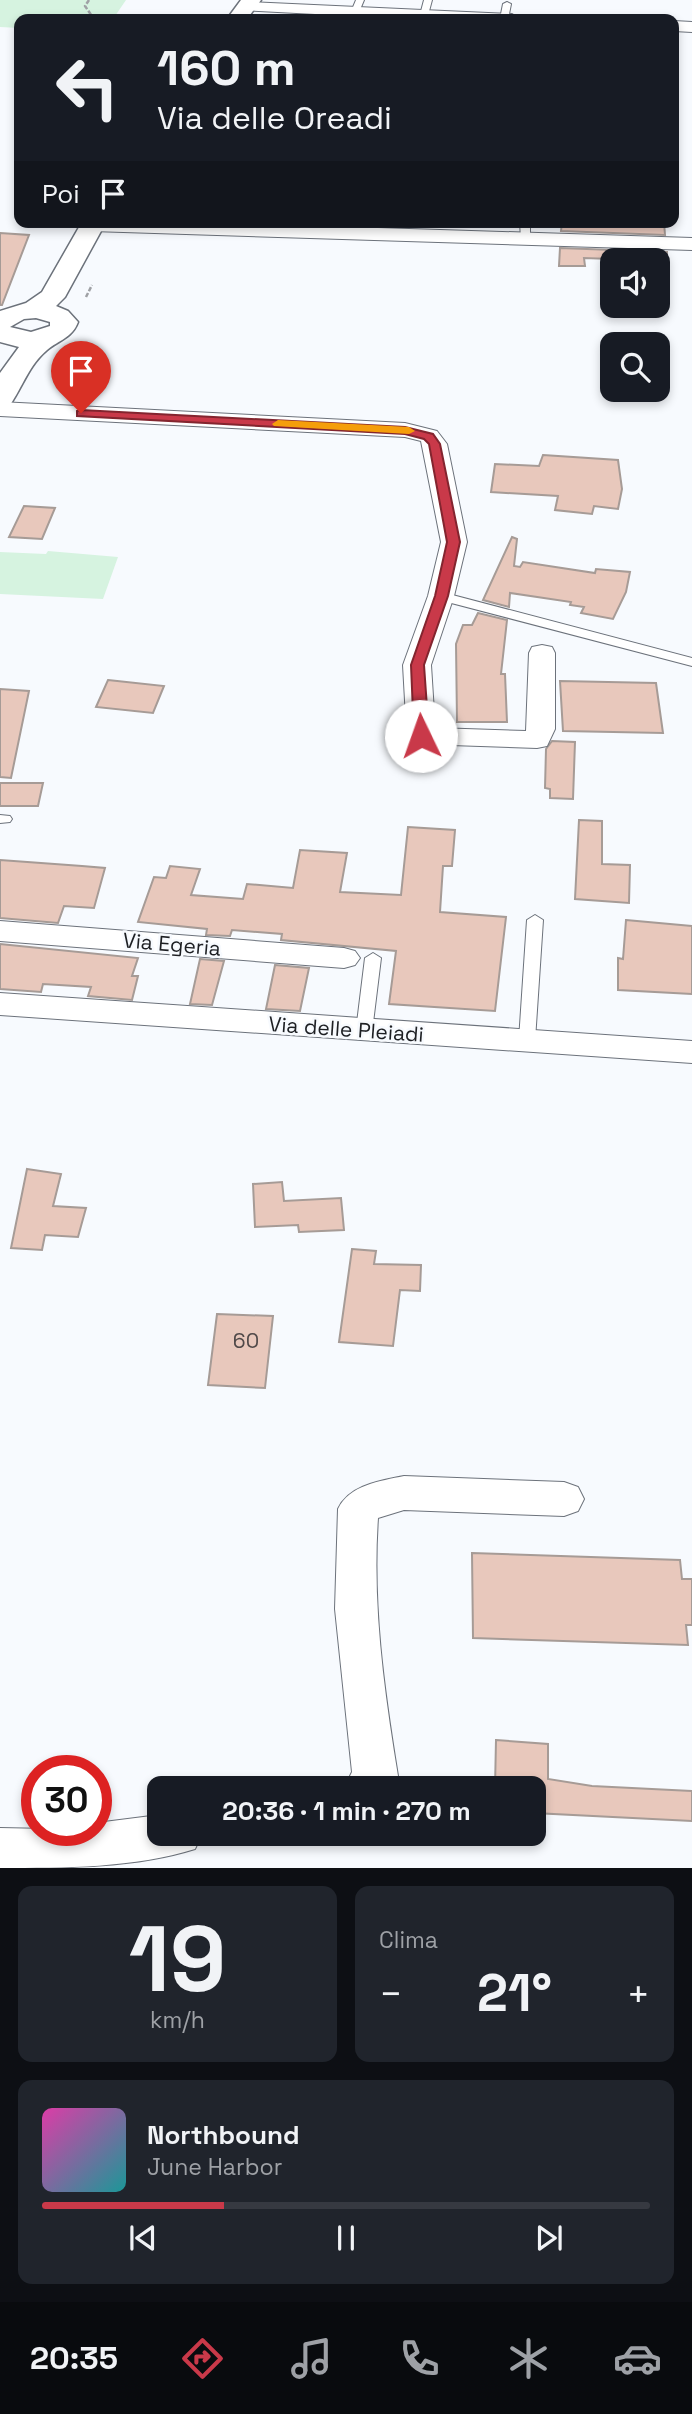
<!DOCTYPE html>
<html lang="it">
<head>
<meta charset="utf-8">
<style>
	body { margin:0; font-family:"Space Grotesk",sans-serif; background:#20242c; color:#f1f3f6; height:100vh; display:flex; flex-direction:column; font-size:26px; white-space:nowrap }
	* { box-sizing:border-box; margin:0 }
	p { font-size:23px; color:#9ea1a6 }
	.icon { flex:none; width:38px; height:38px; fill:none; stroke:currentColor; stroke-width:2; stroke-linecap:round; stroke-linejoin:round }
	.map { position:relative; height:1868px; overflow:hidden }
	.panel { display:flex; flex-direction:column; gap:18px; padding:18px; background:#0d0f14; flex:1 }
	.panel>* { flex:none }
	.banner { position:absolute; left:14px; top:14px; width:665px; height:214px; border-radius:14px; box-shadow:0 4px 10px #0003; background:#171b24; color:#f1f3f6; overflow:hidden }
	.controls { position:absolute; left:600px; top:248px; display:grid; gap:14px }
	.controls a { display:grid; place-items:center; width:70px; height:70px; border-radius:14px; background:#171b24; box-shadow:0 4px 10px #0003; font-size:35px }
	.speed { position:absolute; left:21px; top:1755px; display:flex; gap:14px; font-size:35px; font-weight:700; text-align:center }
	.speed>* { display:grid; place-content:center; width:91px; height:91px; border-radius:50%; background:#171b24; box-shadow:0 4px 10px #0003; line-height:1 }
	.speed .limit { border:10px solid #d22; background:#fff; color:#111 }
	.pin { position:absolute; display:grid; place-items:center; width:60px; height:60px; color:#fff; margin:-72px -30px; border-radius:50% 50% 50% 0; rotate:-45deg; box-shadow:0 0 7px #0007 }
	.pin .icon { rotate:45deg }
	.me { position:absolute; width:77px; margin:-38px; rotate:357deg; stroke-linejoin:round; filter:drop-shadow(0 0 5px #0008) }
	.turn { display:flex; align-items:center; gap:24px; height:147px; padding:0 28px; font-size:32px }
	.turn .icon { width:91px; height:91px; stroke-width:2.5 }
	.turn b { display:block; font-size:49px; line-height:60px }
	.then { display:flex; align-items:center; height:66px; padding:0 28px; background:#0003; gap:14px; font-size:26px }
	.big { font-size:52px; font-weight:800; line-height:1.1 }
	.panel .tile { flex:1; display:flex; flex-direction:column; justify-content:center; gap:10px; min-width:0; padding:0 24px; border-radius:14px; background:#20242c }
	.panel .dial { align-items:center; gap:0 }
	.dial b { font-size:91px; line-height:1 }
	.song { display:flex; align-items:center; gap:21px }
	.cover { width:84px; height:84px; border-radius:10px; background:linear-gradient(135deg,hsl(320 70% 55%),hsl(180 70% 35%)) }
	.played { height:7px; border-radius:4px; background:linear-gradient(90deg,#c93949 30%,#363941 30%) }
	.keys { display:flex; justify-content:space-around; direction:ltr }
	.heat { display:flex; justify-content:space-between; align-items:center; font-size:38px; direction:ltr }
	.panel .tiles { flex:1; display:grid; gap:18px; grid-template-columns:1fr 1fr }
	.tile:last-child { grid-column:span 2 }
	.trip { position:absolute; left:147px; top:1776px; width:399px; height:70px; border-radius:14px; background:#171b24; box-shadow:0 4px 10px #0003; font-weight:800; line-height:70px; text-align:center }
	.menu { display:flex; height:112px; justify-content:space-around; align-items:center; background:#090b0e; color:#9ea1a6 }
	.menu .icon { width:49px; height:49px }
	.menu .selected { color:#c93949 }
	.menu b { font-size:32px; color:#f1f3f6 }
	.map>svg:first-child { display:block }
</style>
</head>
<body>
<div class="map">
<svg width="692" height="1868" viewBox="0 0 692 1868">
	<rect width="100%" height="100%" fill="#f7fafe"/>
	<path fill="#d6f3e0" d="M0 0H126L113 19H19V28L0 27Z
		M48 551 118 557 103 599 0 594V552L46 554Z"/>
	<path fill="#e8c8bc" stroke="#a69b96" stroke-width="2" d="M562 222H664L665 235 561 231Z
		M0 233 29 235 2 305H0Z
		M560 248 667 252V261L584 258 585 266H559Z
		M543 455 618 460 622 489 618 509 594 506 592 514 555 510 558 496 491 492 495 464 539 466Z
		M24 506 55 508 42 539 9 537Z
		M512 537 517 539 514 566 520 567 523 562 595 573 596 569 630 572 626 592 613 619 581 613 584 607 570 605 571 602 510 593 509 607 483 600Z
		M478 613 507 620 501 674H505L507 722H457L456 644 463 625H472Z
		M108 680 164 686 153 713 96 707Z
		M560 681 656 683 663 733 563 731Z
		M0 689 29 691 11 778 0 777Z
		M552 741 575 742 573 799 550 798V789L545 788 546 749Z
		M0 783H43L38 806H0Z
		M579 820 602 821V864L630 865 629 903 575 899Z
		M408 827 455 830 452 866H443L440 912 506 917 495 1011 389 1004 396 951 281 940 282 934 232 930 230 936 206 935 207 929 138 922 154 877 166 878 170 866 200 869 191 895 243 899 247 884 293 888 300 850 347 853 340 892 401 895Z
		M0 860 82 866 105 868 94 908 64 906 58 923 0 918Z
		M626 920 692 926V994L618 990V958L623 959Z
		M0 944 138 958 132 976H138L132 1000 88 996 91 987 43 984 41 992 0 989Z
		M200 959 224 961 212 1005 190 1004Z
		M275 965 309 968 300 1011 266 1009Z
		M27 1169 61 1174 53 1206 86 1208 78 1237 45 1235 42 1250 11 1248Z
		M282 1182 284 1201 341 1198 344 1230 299 1232 298 1225 255 1227 253 1184Z
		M352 1249 376 1251 374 1264 421 1265 420 1291 400 1290 393 1346 339 1342Z
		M217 1314 273 1316 265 1388 208 1385Z
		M472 1553 680 1560 682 1579H692V1625H686L688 1645 473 1638Z
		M496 1740 548 1744V1779L592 1786 692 1791V1821L534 1813V1788H495Z"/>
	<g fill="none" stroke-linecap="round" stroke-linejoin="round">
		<defs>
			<path id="service" d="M356 0H364L359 12 355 14 351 12Z
				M424 0H432L428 15 424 17 420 15Z
				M507 2 511 4 508 19H500L503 4Z
				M520 222H530V241L521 239Z
				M441 592 692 658V666L436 599V593Z
				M0 815 10 816 12 819 10 822 0 823Z
				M535 915 543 920 535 1040 527 1046 519 1040 527 920Z
				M373 953 381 958 372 1031 364 1037 356 1031 365 958Z"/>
			<path id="minor" d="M246 2 512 14 520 19H409L240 10 238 7 240 4Z
				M674 21 692 22V32L674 31Z
				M84 222H194L692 238V250L92 231 85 229 82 225Z
				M0 402 405 423 437 431 447 444 467 542 454 596 431 665 435 728 526 731 529 653 532 647 542 645 552 647 555 653V729L547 746 537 748 421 744 411 742 407 736 403 665 428 596 441 542 421 441 405 437 0 416Z
				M0 921 344 948 355 951 360 958 355 965 344 968 0 941Z
				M0 993 692 1041V1063L0 1015Z
				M404 1476 564 1482 578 1487 584 1499 578 1511 564 1516 404 1510 378 1518C372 1605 384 1690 398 1776L392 1788H344L352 1772 335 1609 338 1509C349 1485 380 1481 404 1476Z
				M159 1815V1834H202L195 1849C135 1868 64 1868 0 1868V1828L96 1830V1823Z"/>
			<path id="tertiary" d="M241 0H261L247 19H227Z
				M82 222H106L65 297 56 306 68 311 78 322C72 338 59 340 47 350 29 365 23 386 10 405L0 407V373L19 347 0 342V311L26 303 42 292ZM36 318 50 322V326L31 332 10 327 24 319Z"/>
		</defs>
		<use href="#service" stroke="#6c727b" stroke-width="2"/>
		<use href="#minor" stroke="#6c727b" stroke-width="2"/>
		<use href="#tertiary" stroke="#6c727b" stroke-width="3"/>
		<path stroke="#9fa1a5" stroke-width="2.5" stroke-dasharray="4.5 2" stroke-linecap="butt" d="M89 0 85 6 94 19
			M86 297 92 285"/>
		<use href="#service" fill="#fff" fill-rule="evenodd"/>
		<use href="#minor" fill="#fff" fill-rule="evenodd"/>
		<use href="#tertiary" fill="#fff" fill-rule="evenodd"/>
	</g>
	<path fill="#c93949" stroke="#83252f" stroke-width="2" d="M81 410 405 427 433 434 440 444 460 542 448 596 424 665 429 736 426 739H416L414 736 411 665 435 596 447 542 429 444 424 439 405 434 77 416V411Z"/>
	<path fill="#f59e0b" d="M278 420 409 427 415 431 409 434 274 426 272 424Z"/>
	<g text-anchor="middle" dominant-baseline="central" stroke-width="5" stroke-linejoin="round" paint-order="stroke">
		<g font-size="21" fill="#1d1f23" stroke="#f7fafe">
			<text transform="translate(172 944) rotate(5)">Via Egeria</text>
			<text transform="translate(346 1029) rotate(4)">Via delle Pleiadi</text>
		</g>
		<g font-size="21" fill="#504949">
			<text x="246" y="1340">60</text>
		</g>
	</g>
</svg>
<div class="controls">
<a><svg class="icon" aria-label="sound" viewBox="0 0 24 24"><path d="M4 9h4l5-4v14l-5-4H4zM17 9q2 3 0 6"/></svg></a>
<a><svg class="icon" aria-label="search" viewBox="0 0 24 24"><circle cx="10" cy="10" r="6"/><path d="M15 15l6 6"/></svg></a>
</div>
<div class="speed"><div class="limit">30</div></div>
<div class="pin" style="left:81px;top:413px;background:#d93025"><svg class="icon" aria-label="arrive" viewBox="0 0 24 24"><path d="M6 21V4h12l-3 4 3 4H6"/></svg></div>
<svg class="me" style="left:421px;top:736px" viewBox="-20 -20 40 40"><circle r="19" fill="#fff"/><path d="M0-13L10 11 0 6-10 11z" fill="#c93949"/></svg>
<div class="trip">20:36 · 1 min · 270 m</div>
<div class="banner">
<div class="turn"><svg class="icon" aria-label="left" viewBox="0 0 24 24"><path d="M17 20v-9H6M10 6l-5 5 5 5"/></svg><div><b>160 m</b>Via delle Oreadi</div></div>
<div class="then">Poi<svg class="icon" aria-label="arrive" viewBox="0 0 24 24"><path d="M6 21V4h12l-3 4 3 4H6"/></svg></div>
</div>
</div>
<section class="panel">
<div class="tiles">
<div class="tile dial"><b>19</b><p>km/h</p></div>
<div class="tile"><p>Clima</p>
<div class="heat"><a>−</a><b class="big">21°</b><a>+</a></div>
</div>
<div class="tile">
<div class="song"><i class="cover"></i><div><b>Northbound</b><p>June Harbor</p></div></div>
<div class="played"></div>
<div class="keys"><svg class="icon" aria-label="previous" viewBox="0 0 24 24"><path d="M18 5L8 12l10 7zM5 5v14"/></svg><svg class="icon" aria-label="pause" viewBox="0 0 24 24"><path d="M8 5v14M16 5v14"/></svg><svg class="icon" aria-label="next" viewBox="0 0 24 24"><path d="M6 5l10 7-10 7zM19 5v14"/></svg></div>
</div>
</div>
</section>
<nav class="menu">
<b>20:35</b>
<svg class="icon selected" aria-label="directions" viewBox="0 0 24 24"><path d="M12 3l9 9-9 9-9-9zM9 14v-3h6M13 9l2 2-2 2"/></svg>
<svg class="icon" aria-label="music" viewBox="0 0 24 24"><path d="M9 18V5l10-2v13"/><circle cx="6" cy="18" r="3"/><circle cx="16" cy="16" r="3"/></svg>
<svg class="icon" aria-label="phone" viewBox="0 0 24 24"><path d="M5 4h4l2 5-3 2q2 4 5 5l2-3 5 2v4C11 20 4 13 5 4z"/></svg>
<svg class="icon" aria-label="climate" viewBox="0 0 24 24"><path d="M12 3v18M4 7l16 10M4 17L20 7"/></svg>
<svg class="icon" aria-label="car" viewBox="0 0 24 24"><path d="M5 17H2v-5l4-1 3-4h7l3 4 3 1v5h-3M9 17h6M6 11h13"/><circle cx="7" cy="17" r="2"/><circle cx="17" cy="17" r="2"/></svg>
</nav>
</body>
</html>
